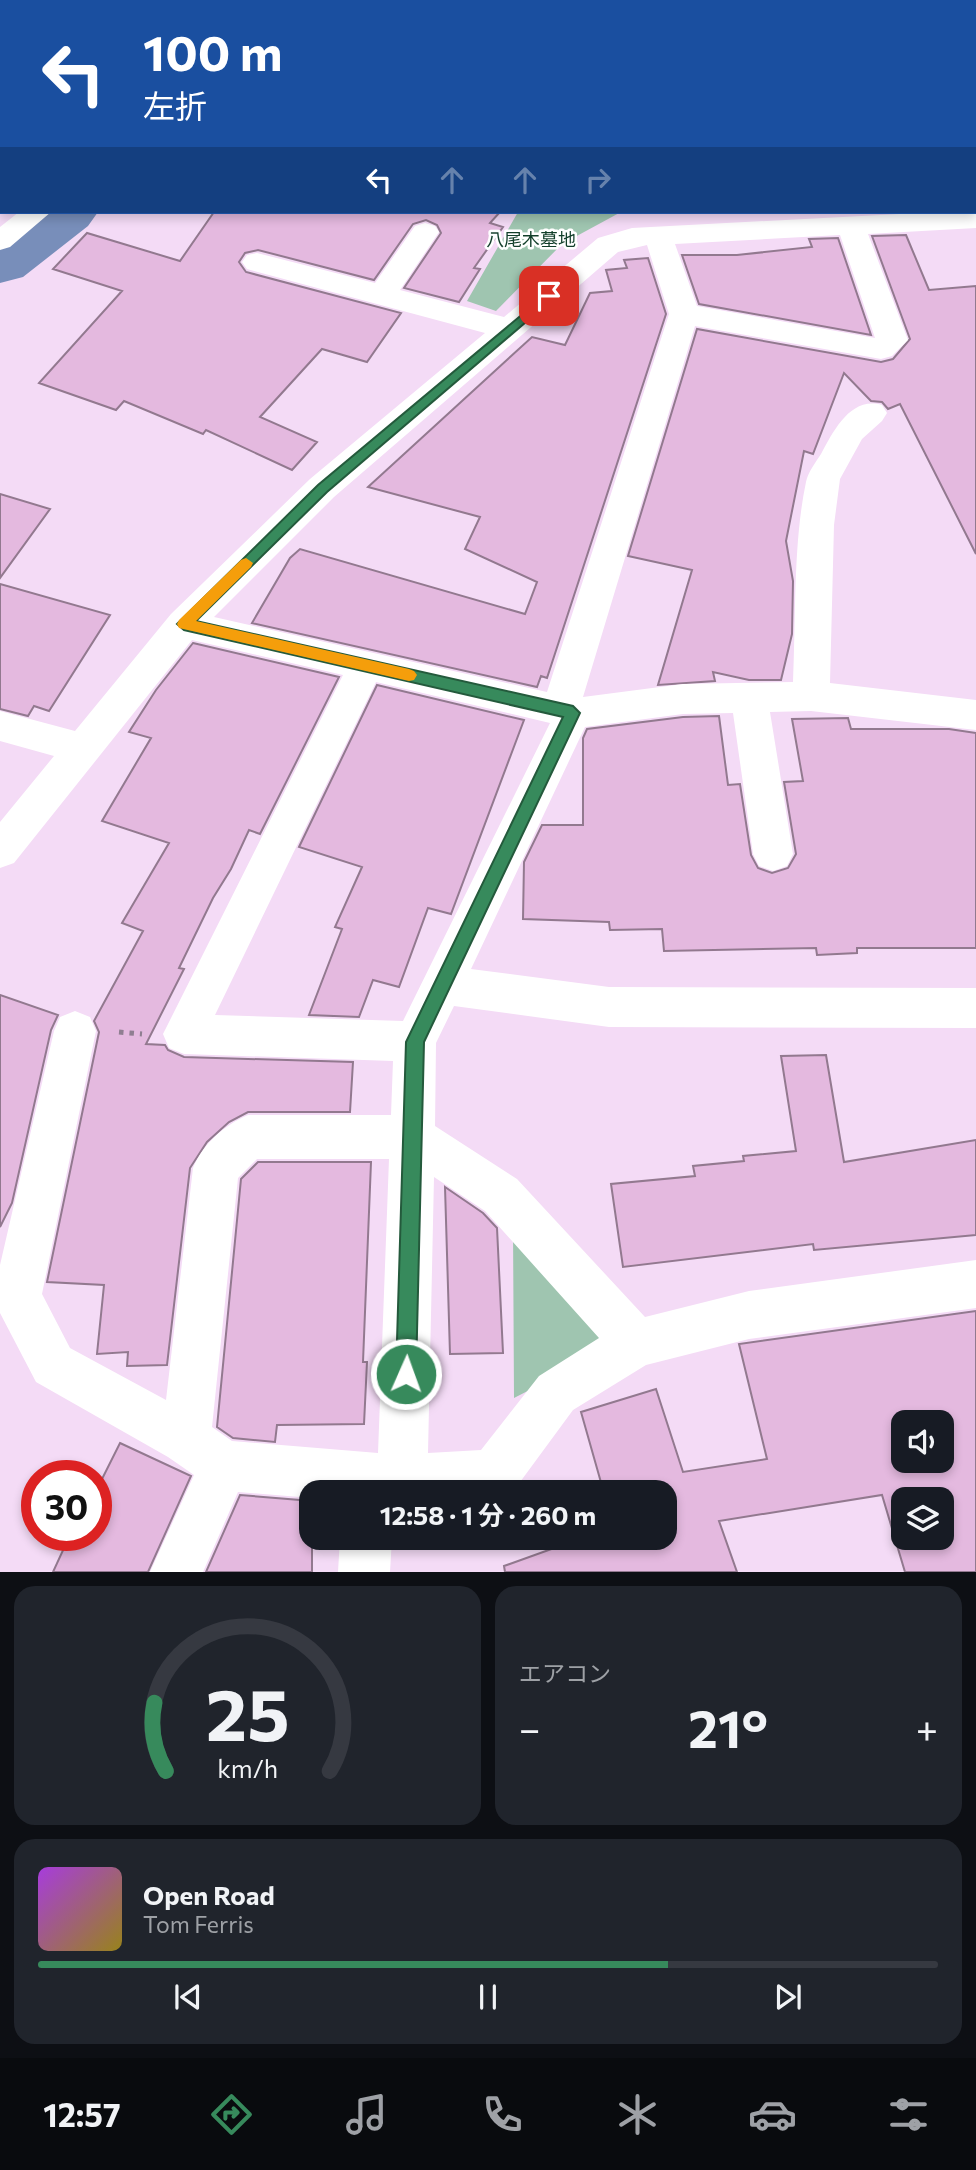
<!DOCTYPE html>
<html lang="ja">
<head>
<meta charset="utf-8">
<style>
	body { margin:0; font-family:Commissioner,"Noto Sans JP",sans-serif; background:#20242c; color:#f1f3f6; height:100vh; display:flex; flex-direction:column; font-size:26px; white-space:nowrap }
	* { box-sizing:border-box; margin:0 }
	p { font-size:23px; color:#9ea1a6 }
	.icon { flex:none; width:38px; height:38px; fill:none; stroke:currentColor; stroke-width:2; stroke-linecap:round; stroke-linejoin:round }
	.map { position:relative; height:1572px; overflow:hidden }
	.panel { display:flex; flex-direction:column; gap:14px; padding:14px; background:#0d0f14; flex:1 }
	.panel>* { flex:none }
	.hud { position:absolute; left:0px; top:0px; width:976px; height:214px; box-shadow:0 4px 10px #0003; background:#1a4fa0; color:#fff; overflow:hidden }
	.controls { position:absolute; left:891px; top:1410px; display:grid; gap:14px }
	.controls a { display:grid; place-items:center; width:63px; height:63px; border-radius:14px; background:#171b24; box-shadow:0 4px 10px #0003; font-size:35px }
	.speed { position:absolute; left:21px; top:1460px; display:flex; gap:14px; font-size:35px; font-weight:700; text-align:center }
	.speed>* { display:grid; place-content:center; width:91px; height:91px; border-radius:50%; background:#171b24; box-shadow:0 4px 10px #0003; line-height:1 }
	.speed .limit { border:10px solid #d22; background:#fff; color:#111 }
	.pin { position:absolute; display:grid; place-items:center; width:60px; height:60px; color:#fff; margin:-30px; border-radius:14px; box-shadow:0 4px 10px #0006 }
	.me { position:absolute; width:77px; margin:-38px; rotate:2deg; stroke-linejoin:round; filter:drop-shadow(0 0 5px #0008) }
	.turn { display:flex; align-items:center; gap:24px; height:147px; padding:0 28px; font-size:32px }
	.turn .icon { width:91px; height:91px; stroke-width:2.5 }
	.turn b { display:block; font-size:49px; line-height:60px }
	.lanes { display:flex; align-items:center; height:66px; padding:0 28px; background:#0003; justify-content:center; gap:35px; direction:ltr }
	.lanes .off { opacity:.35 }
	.big { font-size:52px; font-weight:700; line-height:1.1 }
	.panel .widget { flex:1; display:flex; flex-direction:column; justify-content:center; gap:10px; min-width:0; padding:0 24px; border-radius:21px; background:#20242c }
	.panel .dial { align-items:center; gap:0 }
	.dial svg { height:182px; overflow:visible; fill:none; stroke:#363941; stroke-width:7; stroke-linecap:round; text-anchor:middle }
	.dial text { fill:#f1f3f6; stroke:none }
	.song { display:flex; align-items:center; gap:21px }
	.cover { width:84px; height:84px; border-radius:10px; background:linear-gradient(135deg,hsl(280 70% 55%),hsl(50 70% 35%)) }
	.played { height:7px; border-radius:4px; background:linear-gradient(90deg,#378a5c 70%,#363941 70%) }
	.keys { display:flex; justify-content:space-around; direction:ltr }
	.heat { display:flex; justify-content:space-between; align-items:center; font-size:38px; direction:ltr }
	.panel .tiles { flex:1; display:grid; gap:14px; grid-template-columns:1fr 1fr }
	.widget:last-child { grid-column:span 2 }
	.trip { position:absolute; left:299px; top:1480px; width:378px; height:70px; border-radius:21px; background:#171b24; box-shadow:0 4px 10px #0003; font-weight:700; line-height:70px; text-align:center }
	.tab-bar { display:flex; height:112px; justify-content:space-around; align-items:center; background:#090b0e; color:#9ea1a6 }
	.tab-bar .icon { width:49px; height:49px }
	.tab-bar .selected { color:#378a5c }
	.tab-bar b { font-size:32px; color:#f1f3f6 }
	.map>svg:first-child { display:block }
</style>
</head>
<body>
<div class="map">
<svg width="976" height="1572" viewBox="0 0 976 1572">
	<rect width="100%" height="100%" fill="#f4dbf6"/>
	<path fill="#9fc5b0" d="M518 212H621L562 244 496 311 467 301Z
		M513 1227 606 1333 555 1377 514 1398Z"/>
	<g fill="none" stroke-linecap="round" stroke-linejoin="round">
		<path fill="#788eba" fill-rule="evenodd" d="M319 0H376L317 2Z
			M25 212H98L88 226 23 277 0 283V230Z"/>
	</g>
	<path fill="#e4b9df" stroke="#92798f" stroke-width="2" fill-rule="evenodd" d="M214 212H500L490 223 503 227 474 268 480 269 459 302 404 288 441 233 437 225 426 220 413 224 374 280 258 250 245 253 239 262 246 272 401 313 367 362 322 349 260 417 317 442 292 470 206 430 203 434 124 401 116 410 39 383 122 291 53 269 87 233 180 261Z
		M906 235 929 290 976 286V554L900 404 888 409 882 402 871 401 844 373 813 454 804 451 786 541 793 581 792 634 781 680H749L713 672 715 681 658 685 692 570 628 556 697 329 881 362 893 359 910 339 872 236Z
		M838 238 871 335 699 304 682 255H737L812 247 809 239Z
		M648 258 666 314 547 678 541 676 537 687 252 623 290 558 300 549 525 614 537 582 465 549 480 517 368 487 532 337 565 345 590 293 612 291 606 270 627 268 624 260Z
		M0 494 50 509 0 578Z
		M0 584 110 615 49 711 34 706 28 716 0 709Z
		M193 643 339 677 260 834 249 830 231 869 213 898 179 968 184 969 146 1044 165 1045 168 1050 184 1057 353 1062 350 1112H248L229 1122 207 1142 190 1168 167 1365 127 1366 128 1352 97 1354 104 1285 47 1282 99 1032 94 1021 143 931 122 923 169 843 102 821 151 738 129 732 156 690Z
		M377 685 524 720 451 914 428 908 399 987 373 980 359 1017 309 1015 342 929 335 927 362 867 299 847Z
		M719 716 728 785 740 784 751 855 758 868 772 873 788 868 796 854 784 782 803 781 792 719 848 718 851 729H949L976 733V948H857V953L817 955 816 948 664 951 662 929 610 930 609 922 523 919 524 862 542 825H583V738L587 729 683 717Z
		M0 995 58 1015 51 1030 12 1203 0 1227Z
		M826 1055 844 1162 976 1140V1235L814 1250 813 1244 623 1267 611 1184 695 1176 693 1166 744 1161 743 1156 796 1151 781 1056Z
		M258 1162H371L363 1362H367L364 1424 277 1425 275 1442 233 1438 217 1427 241 1179Z
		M445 1187 483 1213 497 1228 503 1353 450 1354Z
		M976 1311V1572H905L882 1495 719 1521 737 1572H505L504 1566 582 1538H665V1493H604L581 1412 656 1389 683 1472 767 1459 739 1344ZM903 1423H942V1461H903ZM903 1500H942V1538H903Z
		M120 1443 191 1476 148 1572H53L70 1535H96V1491Z
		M240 1495 312 1501V1572H206Z"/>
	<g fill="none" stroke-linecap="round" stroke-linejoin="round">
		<path stroke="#8f7e91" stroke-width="5" stroke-dasharray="4.5 6" stroke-linecap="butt" d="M119 1032 142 1034"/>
		<path fill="#fff" fill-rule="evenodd" d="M300 0H325L299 2Z
			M704 0H729L703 2Z
			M848 0H873L847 2Z
			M976 210V228L868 234 908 340 892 356 881 359 695 326 583 697 683 684 793 682C796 619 793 543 806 482 808 472 816 462 821 454 834 430 851 396 882 405L887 413 882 421 862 439 840 479 834 525 830 683 976 700V730L811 711 770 712 793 854 787 866 773 871 759 866 753 854 733 713 683 714 585 727 471 969 609 987 976 988V1028L609 1027 454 1006 436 1043 435 1126 517 1179 645 1317 749 1291 976 1260V1308L749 1339 646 1365 573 1410 512 1493H312V1498L238 1492 203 1572H150L194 1475 168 1457 36 1382 0 1313V1265L54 1031 60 1017 75 1011 90 1017 96 1031 42 1294 70 1348 166 1400 193 1168C203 1144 224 1125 248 1115H391L393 1061 184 1054 169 1048 163 1034 343 675 192 640 14 863 0 868V822L54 756 0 741V711L75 731 171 614 310 479 485 333 247 269 242 262 247 255 257 253 375 283 415 226 425 223 435 226 439 232 400 290 504 317 598 238 632 228ZM840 235 875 338 697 306 675 244ZM647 245 669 314 547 692 214 617 334 497 618 252ZM376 682 550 723 403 1021 215 1015ZM257 1159H389L378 1453 232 1441 212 1427 238 1178ZM434 1177 485 1211 599 1338 539 1376 481 1450 428 1453Z
			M19 212H51L10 247 0 250V227Z
			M340 1538H392L390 1572H338Z"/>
		<path fill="#fff" fill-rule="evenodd" d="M792 0H821L822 2H793Z
			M975 50H976V67L975 66Z"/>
	</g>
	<path fill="#378a5c" stroke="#245a3c" stroke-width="2" d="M549 292 554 293V298L327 492 196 621 573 706 580 713 424 1042 416 1374 413 1381 406 1384 399 1381 396 1374 406 1042 563 717 184 630 177 624 318 485Z"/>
	<path fill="#f59e0b" d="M246 558 253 563 251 567 196 621 409 669 414 671 417 675 414 680 409 681 179 628 177 624 179 620 241 560Z"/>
	<g text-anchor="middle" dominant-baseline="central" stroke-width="5" stroke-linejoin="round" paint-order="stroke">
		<g font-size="18" fill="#123e2a" stroke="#fff">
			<text x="531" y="239">八尾木墓地</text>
		</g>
	</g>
</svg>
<div class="controls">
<a><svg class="icon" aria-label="sound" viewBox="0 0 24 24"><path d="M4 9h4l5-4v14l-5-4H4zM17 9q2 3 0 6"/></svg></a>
<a><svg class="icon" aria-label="layers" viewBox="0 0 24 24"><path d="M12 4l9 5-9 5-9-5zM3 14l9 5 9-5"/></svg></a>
</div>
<div class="speed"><div class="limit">30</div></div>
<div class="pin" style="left:549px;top:296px;background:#d93025"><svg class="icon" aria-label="arrive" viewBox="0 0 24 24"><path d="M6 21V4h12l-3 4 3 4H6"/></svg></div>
<svg class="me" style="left:406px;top:1374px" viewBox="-20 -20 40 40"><circle r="17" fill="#378a5c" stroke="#fff" stroke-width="3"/><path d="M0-11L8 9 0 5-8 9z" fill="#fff"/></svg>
<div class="trip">12:58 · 1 分 · 260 m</div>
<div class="hud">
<div class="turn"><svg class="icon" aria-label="left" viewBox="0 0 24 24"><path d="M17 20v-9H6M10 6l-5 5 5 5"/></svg><div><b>100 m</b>左折</div></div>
<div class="lanes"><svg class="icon" aria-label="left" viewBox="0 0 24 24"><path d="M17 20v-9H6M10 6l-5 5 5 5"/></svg><svg class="icon off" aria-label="ahead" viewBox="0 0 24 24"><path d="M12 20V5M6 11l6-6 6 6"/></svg><svg class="icon off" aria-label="ahead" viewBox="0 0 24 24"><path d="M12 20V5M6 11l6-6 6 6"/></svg><svg class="icon off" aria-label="right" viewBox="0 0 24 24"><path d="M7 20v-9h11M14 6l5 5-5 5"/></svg></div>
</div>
</div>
<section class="panel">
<div class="tiles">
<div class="widget dial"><svg viewBox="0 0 100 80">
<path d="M14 69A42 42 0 1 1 86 69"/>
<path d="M14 69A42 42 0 0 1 9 39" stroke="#378a5c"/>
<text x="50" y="56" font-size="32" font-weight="700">25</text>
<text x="50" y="72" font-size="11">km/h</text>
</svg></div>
<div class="widget"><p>エアコン</p>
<div class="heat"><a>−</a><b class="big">21°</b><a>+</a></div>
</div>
<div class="widget">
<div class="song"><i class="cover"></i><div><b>Open Road</b><p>Tom Ferris</p></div></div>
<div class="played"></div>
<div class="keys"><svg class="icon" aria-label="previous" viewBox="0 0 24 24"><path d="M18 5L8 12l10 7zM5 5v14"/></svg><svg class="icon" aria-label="pause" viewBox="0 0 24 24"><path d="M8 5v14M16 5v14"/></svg><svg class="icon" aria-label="next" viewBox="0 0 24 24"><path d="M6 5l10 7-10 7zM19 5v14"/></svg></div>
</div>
</div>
</section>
<nav class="tab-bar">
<b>12:57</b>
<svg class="icon selected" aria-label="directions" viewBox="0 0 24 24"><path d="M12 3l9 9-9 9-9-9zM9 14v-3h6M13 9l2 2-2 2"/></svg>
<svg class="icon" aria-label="music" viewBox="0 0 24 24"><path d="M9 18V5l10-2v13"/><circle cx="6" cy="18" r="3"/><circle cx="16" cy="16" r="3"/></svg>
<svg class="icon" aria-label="phone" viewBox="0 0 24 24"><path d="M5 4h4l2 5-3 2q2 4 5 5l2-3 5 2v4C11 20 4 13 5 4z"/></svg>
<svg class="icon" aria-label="climate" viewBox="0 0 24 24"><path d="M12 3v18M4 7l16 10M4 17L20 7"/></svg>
<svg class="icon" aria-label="car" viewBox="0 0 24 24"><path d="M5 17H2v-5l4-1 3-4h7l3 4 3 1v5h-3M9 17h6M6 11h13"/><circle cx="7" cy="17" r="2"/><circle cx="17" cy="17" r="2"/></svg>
<svg class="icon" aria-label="filters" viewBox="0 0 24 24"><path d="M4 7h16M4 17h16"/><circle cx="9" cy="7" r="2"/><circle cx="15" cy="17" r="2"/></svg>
</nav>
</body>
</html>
